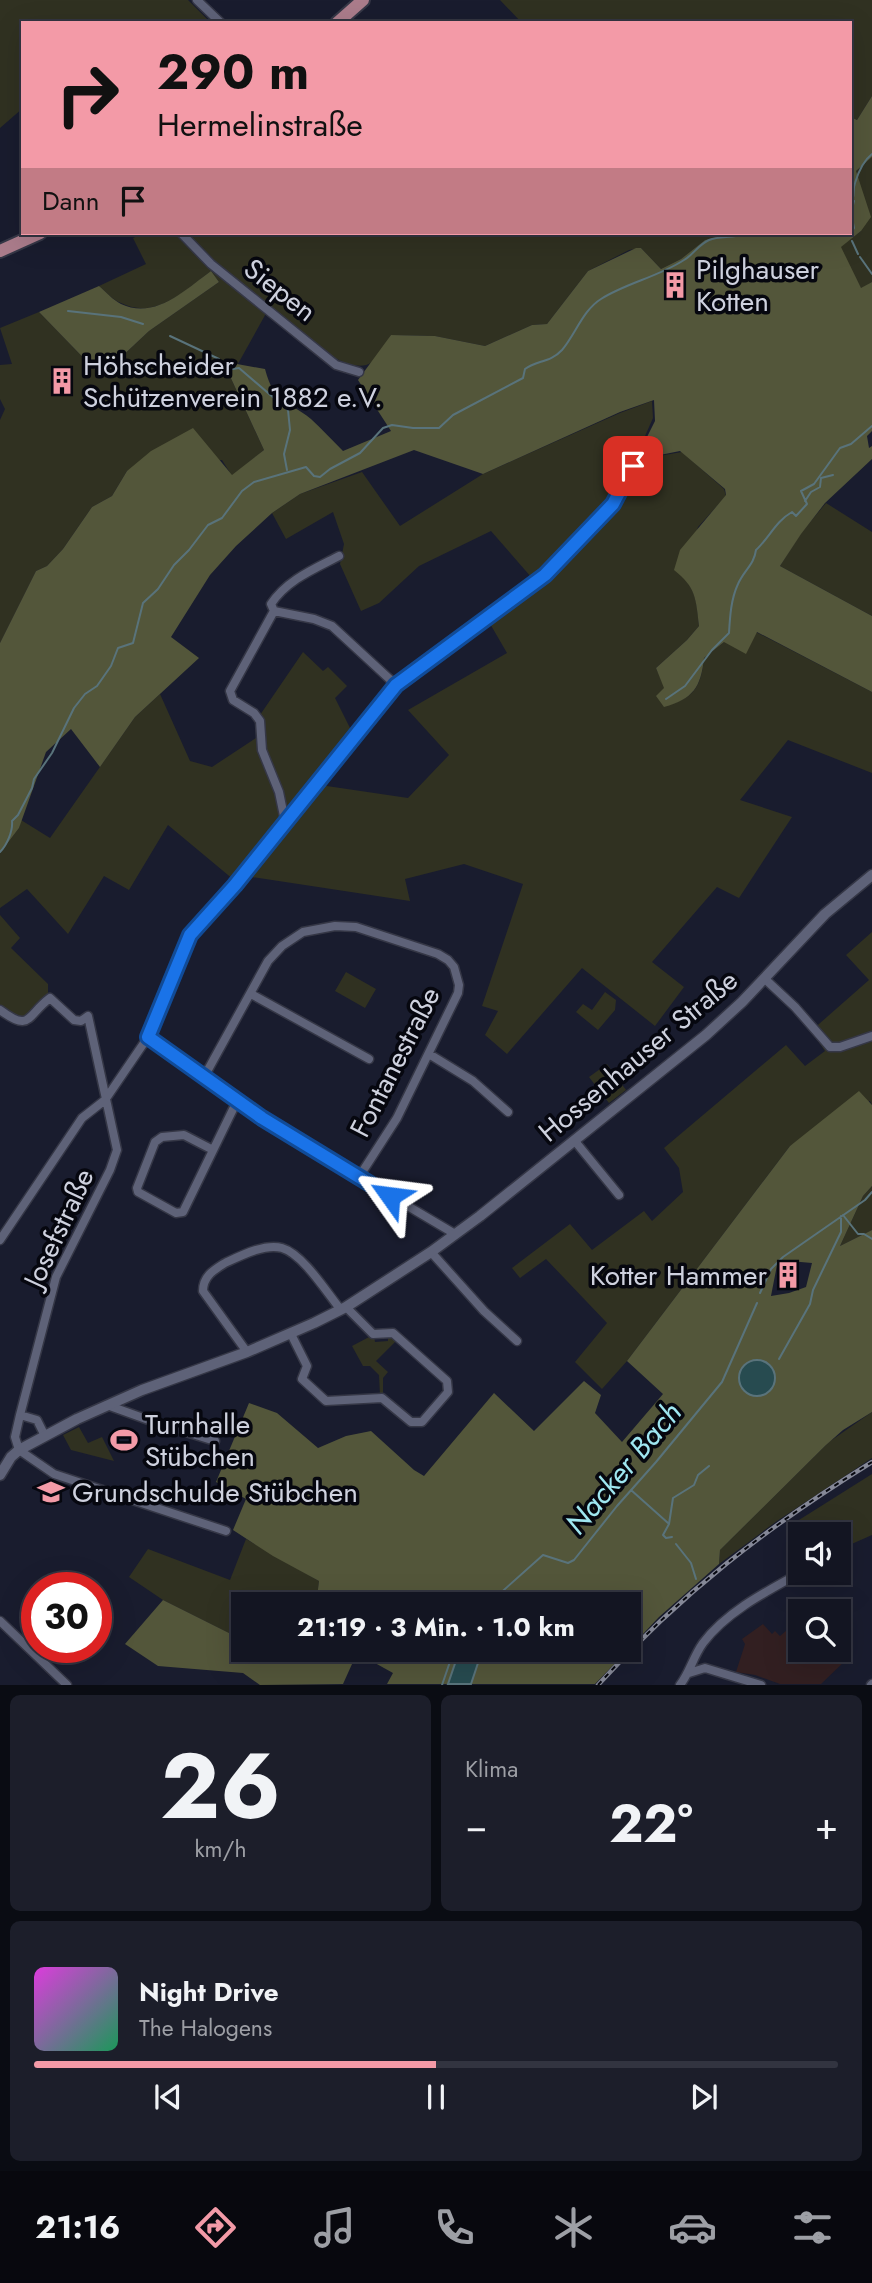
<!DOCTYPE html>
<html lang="de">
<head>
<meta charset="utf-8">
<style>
	body { margin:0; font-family:Jost,sans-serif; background:#1c1e2a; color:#f1f3f6; height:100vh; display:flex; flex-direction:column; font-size:26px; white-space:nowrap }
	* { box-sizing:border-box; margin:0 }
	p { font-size:23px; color:#9d9fa5 }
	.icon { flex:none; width:38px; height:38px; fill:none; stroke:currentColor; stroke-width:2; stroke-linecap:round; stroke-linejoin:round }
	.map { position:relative; height:1685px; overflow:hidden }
	.drawer { display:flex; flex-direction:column; gap:10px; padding:10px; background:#0a0c13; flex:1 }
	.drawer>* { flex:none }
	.guide { position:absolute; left:21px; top:21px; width:831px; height:214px; border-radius:0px; box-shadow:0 7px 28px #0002,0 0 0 2px #323440; background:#f39aa7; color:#111; overflow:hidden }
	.tools { position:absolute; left:788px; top:1522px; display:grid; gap:14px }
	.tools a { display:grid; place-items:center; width:63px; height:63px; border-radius:0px; background:#131522; box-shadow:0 7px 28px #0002,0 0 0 2px #323440; font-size:35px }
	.speed { position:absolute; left:21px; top:1572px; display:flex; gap:14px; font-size:35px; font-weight:700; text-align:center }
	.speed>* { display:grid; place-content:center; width:91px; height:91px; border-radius:50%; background:#131522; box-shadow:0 7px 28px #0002,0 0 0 2px #323440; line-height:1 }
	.speed .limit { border:10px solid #d22; background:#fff; color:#111 }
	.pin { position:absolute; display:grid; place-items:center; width:60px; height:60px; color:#fff; margin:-30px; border-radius:14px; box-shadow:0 4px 10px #0006 }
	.me { position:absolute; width:77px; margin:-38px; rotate:301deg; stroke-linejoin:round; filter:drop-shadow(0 0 5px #0008) }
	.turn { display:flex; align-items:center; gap:24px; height:147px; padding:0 21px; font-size:32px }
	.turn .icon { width:91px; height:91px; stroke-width:2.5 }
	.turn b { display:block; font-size:49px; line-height:60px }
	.then { display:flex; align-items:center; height:66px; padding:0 21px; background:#0003; gap:14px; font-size:26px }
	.big { font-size:52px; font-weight:700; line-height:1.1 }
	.drawer .tile { flex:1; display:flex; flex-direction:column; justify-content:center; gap:10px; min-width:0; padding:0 24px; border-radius:10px; background:#1c1e2a }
	.drawer .dial { align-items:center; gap:0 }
	.dial b { font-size:91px; line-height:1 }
	.song { display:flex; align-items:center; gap:21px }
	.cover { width:84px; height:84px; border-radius:10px; background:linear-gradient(135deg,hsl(300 70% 55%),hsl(150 70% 35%)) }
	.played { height:7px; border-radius:4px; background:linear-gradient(90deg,#f39aa7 50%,#323440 50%) }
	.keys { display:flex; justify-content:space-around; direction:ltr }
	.heat { display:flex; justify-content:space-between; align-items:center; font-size:38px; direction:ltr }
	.drawer .tiles { flex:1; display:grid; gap:10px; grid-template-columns:1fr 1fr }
	.tile:last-child { grid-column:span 2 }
	.trip { position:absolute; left:231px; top:1592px; width:410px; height:70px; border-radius:0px; background:#131522; box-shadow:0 7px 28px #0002,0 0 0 2px #323440; font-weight:700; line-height:70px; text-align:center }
	.dock { display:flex; height:112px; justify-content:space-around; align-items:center; background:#08080e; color:#9d9fa5 }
	.dock .icon { width:49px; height:49px }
	.dock .on { color:#f39aa7 }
	.dock b { font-size:32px; color:#f1f3f6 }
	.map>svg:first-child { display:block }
</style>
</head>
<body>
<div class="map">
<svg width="872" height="1685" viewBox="0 0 872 1685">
	<rect width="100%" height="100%" fill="#191c2e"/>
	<path fill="#321f21" d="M800 1619V1650L838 1649 846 1660 821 1684H780L755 1675 736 1672 745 1644 742 1639 763 1624 772 1634 775 1631 780 1636Z"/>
	<path fill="#303121" d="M0 0H188L211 23H23V108L0 128Z
		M500 0H872V96L857 120 851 117 850 23H522Z
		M872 157V282L861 289 840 247 861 231 856 171Z
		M144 233H178L182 238 188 233H739L705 240 681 259 661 269 641 248 629 250 588 271 547 324 532 325 485 346 435 336 391 335C386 343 379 356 372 362 346 381 290 323 269 308L239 362 229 374 264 450 232 476 222 460 127 471 112 496 92 507 63 549 47 566 36 571 0 643V420L5 409 0 399V365L12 364 0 328 39 312 101 376 149 331 219 282 211 271C185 291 155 320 121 303 113 300 106 292 99 286L146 264 133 238Z
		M652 401 653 418 634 461 637 463 641 459 682 452 724 489 726 496 698 527 683 577C697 591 697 607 699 626L687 640 656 668 665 688 664 706C693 699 701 688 704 658L724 642 756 632 872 692V773L788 740 740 800 792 817 739 898 717 887 652 962 684 987 655 1026 582 968 507 1054 485 1035 498 1011 482 1006 523 884 464 864 405 879 410 901 245 876 320 785 408 798 449 755 408 710 507 653 489 622 538 585 491 531 419 566 379 603 361 611 340 564 344 544 333 512 286 539 272 513 300 494 362 472 400 526 483 474 620 413Z
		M826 503 872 532V616L780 566 801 533Z
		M303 652 323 671 328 667 347 686 335 698 353 734 234 880 168 825 129 890 104 876 68 934 27 889 0 908V853L19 828 21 820 50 838 135 717 160 694 190 761 212 767 259 736 260 715Z
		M0 915 20 938 11 948 48 984V994L24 1018 12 1014 0 1006Z
		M872 932V1105L870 1101 790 1146 627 1361 602 1389 575 1362 607 1323 546 1259 520 1278 512 1268 570 1224 592 1250 644 1211 652 1221 683 1192 679 1168 664 1148 786 1045 805 1066 825 1051 811 1031 869 980 846 955Z
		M346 972 376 989 365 1008 335 991Z
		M605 992 616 1000 615 1010 598 1030 576 1012 583 1004 592 1010Z
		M607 1064 626 1090 609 1103 589 1077Z
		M872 1186V1230L840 1246 863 1196Z
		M371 1336H374L375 1342 388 1341V1336L397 1340 376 1361 388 1372 383 1378V1395H380L379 1375 370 1366H363L352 1346Z
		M872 1412V1458L777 1521 719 1564 720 1550 829 1442Z
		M79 1427 88 1443 102 1437 114 1461 71 1450 63 1435Z
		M872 1474V1535L838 1550V1535H800V1540L791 1525Z
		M246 1539 319 1581 316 1605H243V1640L163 1600 129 1577 148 1549 230 1580Z"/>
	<path fill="#53563a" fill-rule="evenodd" d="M872 96V157L856 171 871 217 861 231 841 247 861 288 872 282V431L867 436 869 448 872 446V459L825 503 801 534 780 566 872 616V692L757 632 746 654 724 642 704 658C701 687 693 699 664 707L656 696 664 688 656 668 687 640 699 626C696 599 696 587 674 570L680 550 726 495 725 489 680 451 655 456 643 454 642 447 655 421 654 400 620 412 483 474 414 450 300 494 272 513 236 546 210 575 171 637 199 658 135 717 100 767 71 729 46 752 19 828 0 853V643L36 571 47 566 63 549 92 507 112 496 127 471 151 451 193 428 232 475 264 450 229 374 237 364 265 369C275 406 287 399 311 419 322 429 332 440 343 451L391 431 358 380 391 335 435 336 485 346 532 325 547 324 588 271 636 248H641L661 269 681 259 705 240 721 236 739 233H850L851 117 857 120Z
		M211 271 219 282 149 331 101 376 39 312 99 286C106 292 113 300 121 304 155 320 185 290 211 271Z
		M859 1091 872 1105V1186L863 1196 840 1246 872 1230V1412L843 1430 826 1445 720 1550 719 1564 659 1617 628 1650V1605H316L319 1581 273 1556 233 1530 246 1499 216 1482 249 1403 277 1413 318 1448 346 1436 371 1431 414 1470 424 1476 494 1393 534 1431 584 1381 601 1395 595 1413 622 1442 663 1394 627 1361 790 1146ZM778 1260 812 1263 806 1287 789 1293 771 1296Z
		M163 1600 243 1640V1650H264L292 1664 299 1650H628L595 1684H471L480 1657 459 1652 448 1684H387L393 1673 357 1653 343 1684 260 1685 243 1673 158 1666 125 1644Z"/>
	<path fill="#274b50" stroke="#59737b" stroke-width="2" d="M739 1378a18 18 0 1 1 36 0a18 18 0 1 1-36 0Z
		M459 1652 480 1657 471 1684H448Z"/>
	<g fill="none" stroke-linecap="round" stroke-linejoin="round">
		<path stroke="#59737b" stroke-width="2" d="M850 205C856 196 852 191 855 183 858 173 863 161 872 154
			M851 233 854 228 851 213 854 201
			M852 241 858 254
			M860 257 872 274
			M68 311 121 317 143 324
			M170 336 219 359
			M233 369 239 368 288 410 290 430 284 454 287 470
			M805 501 811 492 820 487 821 478 833 475
			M666 699 685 686 712 650 729 633C730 616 731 599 738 584 744 570 754 565 756 550 769 538 776 521 792 512L796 516 807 504 801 491 814 484 840 448 851 444 872 426
			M0 852C7 845 13 831 12 821L18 815 32 788 34 779 52 753 74 708 85 694 97 686 111 666 118 648 133 643 143 603 158 589 174 565 189 550 208 525 222 518 242 491 254 482 306 467 314 476 320 477 330 469 360 453 383 428 392 425 413 428H439L453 415 523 378 525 369C537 360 550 363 562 350 575 335 583 310 601 299 626 283 658 277 684 260 693 255 698 245 709 240 721 235 734 239 745 233
			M843 1215 858 1234H864L872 1239
			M760 1293 771 1269 783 1257 865 1200 872 1192
			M779 1359 810 1304 813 1290 841 1232V1216
			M631 1490 668 1523
			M672 1537 666 1538 663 1535 669 1524 673 1498 694 1485 698 1475 709 1466
			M676 1544 691 1563 696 1579
			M480 1605 496 1597 543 1555 568 1563 574 1560 617 1506 656 1462 722 1382 757 1303
			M442 1685 454 1650"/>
		<defs>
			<path id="minor" d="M197 0 221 23
				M181 233 211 264 336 365 359 372
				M274 611 271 604C287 580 314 569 339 556
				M285 821 279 792 262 750 260 721 254 713 233 700 230 691 274 611 314 619 332 626 396 685
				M765 979 795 1007 830 1047H840L872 1036
				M251 994 369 1059
				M0 1010C31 1033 26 1016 50 998L74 1020 81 1021 88 1016 117 1150 110 1170 56 1277 20 1415 15 1437 19 1450 54 1474 226 1531
				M148 1037 276 1128 455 1234
				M429 1054 473 1081 508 1112
				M204 1077 268 961 282 946 303 932 335 926 356 927 438 954 448 960 454 967 459 985 458 993 397 1118 359 1177
				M574 1140 619 1195
				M213 1150 184 1135 162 1137 155 1142 137 1188 138 1192 176 1213 183 1212 237 1101
				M0 1240 82 1118 105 1100 148 1037 193 930 235 885 396 685 545 575 613 504 638 456
				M431 1252 484 1311 517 1341
				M291 1334 307 1366 302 1379 326 1401 382 1398 411 1422H422L448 1392 447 1381 393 1333 373 1334 346 1307
				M247 1352 203 1291C203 1276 214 1270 225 1263 240 1256 265 1243 282 1248 303 1254 327 1293 341 1310
				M107 1405 157 1423 215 1441
				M20 1415 37 1420 45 1436
				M0 1621 67 1685
				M689 1673 705 1668 761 1685
				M680 1685C690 1672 693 1657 703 1643 726 1612 767 1591 800 1573
				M871 1685 872 1684"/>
			<path id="tertiary" d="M0 1475 11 1457 19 1450 77 1419 142 1390 247 1352 314 1323 346 1307 431 1252 480 1216 706 1035 742 1002 825 914 872 875"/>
			<path id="primary" d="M337 23 363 0
				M0 251 40 233"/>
		</defs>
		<use href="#minor" stroke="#353746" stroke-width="11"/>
		<use href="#tertiary" stroke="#353746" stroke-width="13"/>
		<use href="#primary" stroke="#353746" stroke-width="16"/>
		<use href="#minor" stroke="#5e6278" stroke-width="8"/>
		<use href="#tertiary" stroke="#5e6278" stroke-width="10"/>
		<use href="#primary" stroke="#ab7c8b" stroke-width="12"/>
		<defs>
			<path id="rail" d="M598 1685C681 1593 767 1527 872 1462"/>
		</defs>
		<use href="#rail" stroke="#858897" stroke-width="4.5"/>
		<use href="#rail" stroke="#06070f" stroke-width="2" stroke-dasharray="5" stroke-linecap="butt"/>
	</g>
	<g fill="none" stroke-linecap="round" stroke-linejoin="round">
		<defs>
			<path id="route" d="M390 1196 262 1118 148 1037 190 935 235 885 396 685 545 575 613 504 633 466"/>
		</defs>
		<use href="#route" stroke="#114b97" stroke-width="18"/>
		<use href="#route" stroke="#1a73e8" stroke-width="12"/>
	</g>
	<defs>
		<symbol id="building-bare" viewBox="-9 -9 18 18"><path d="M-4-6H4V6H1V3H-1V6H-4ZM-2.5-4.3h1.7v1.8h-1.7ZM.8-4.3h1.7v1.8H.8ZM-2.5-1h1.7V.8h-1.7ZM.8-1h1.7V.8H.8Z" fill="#f39aa7" stroke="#06070f" stroke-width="2.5" paint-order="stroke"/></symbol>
		<symbol id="stadium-bare" viewBox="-9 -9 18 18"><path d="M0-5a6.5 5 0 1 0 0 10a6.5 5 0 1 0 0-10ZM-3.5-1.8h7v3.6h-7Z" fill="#f39aa7" stroke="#06070f" stroke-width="2.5" paint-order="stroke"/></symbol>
		<symbol id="school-bare" viewBox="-9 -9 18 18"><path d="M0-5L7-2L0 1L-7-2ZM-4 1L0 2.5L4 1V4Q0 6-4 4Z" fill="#f39aa7" stroke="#06070f" stroke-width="2.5" paint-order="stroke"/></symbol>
	</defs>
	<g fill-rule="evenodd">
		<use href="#building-bare" x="656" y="266" width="38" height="38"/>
		<use href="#building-bare" x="43" y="362" width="38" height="38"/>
		<use href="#building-bare" x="769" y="1256" width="38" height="38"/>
		<use href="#stadium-bare" x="105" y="1421" width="38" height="38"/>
		<use href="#school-bare" x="32" y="1473" width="38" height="38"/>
	</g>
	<g text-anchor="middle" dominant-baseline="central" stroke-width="7" stroke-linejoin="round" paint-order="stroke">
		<g font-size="28" fill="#ced1de" stroke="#06070f" text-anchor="start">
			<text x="696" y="269">Pilghauser<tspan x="696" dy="32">Kotten</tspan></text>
			<text x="83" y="365">Höhscheider<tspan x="83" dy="32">Schützenverein 1882 e.V.</tspan></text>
			<text x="767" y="1275" text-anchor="end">Kotter Hammer</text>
			<text x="145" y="1424">Turnhalle<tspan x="145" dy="32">Stübchen</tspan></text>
			<text x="72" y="1492">Grundschulde Stübchen</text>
		</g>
		<g font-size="28" fill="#ced1de" stroke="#06070f">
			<text transform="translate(280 290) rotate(38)">Siepen</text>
			<text transform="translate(638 1056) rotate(-40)">Hossenhauser Straße</text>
			<text transform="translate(395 1062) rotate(-63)">Fontanestraße</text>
			<text transform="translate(59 1228) rotate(-65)">Josefstraße</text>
		</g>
		<g font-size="30" font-style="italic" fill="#9fe7f1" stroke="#06070f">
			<text transform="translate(623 1468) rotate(-50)">Nacker Bach</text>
		</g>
	</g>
</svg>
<div class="tools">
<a><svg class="icon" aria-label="sound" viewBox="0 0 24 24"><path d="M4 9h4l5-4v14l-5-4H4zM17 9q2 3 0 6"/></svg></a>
<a><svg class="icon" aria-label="search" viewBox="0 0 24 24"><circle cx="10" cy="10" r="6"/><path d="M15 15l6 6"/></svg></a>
</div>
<div class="speed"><div class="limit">30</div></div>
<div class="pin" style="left:633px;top:466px;background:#d93025"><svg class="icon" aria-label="arrive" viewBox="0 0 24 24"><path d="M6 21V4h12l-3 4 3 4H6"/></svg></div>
<svg class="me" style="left:390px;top:1196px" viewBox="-20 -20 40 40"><path d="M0-17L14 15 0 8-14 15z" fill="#1a73e8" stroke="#fff" stroke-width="4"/></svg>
<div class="trip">21:19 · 3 Min. · 1.0 km</div>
<div class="guide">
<div class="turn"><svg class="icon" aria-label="right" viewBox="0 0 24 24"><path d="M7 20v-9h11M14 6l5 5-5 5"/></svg><div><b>290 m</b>Hermelinstraße</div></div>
<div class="then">Dann<svg class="icon" aria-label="arrive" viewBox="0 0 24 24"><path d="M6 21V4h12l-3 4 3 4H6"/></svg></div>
</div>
</div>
<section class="drawer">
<div class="tiles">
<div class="tile dial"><b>26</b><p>km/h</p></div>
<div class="tile"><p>Klima</p>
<div class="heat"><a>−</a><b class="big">22°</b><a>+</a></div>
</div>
<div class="tile">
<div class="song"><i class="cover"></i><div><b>Night Drive</b><p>The Halogens</p></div></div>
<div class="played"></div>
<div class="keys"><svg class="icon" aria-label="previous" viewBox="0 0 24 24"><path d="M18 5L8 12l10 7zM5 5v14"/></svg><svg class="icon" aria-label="pause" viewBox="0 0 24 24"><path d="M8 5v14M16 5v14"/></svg><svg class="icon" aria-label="next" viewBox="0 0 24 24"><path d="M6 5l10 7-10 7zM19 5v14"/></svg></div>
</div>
</div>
</section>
<nav class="dock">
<b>21:16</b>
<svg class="icon on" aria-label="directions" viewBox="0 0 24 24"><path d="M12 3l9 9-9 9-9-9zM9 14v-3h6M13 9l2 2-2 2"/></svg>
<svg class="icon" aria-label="music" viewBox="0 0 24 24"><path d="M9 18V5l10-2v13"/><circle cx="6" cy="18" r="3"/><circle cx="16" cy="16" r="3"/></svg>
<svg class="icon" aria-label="phone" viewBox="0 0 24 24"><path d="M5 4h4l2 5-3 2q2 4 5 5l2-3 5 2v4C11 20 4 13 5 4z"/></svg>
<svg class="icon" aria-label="climate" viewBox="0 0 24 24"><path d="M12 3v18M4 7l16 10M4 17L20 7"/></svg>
<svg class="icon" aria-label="car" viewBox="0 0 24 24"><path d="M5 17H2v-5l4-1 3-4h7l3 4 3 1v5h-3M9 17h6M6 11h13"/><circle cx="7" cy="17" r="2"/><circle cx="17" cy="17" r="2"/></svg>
<svg class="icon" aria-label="filters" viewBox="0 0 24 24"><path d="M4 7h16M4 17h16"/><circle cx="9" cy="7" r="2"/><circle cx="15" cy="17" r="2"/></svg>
</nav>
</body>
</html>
